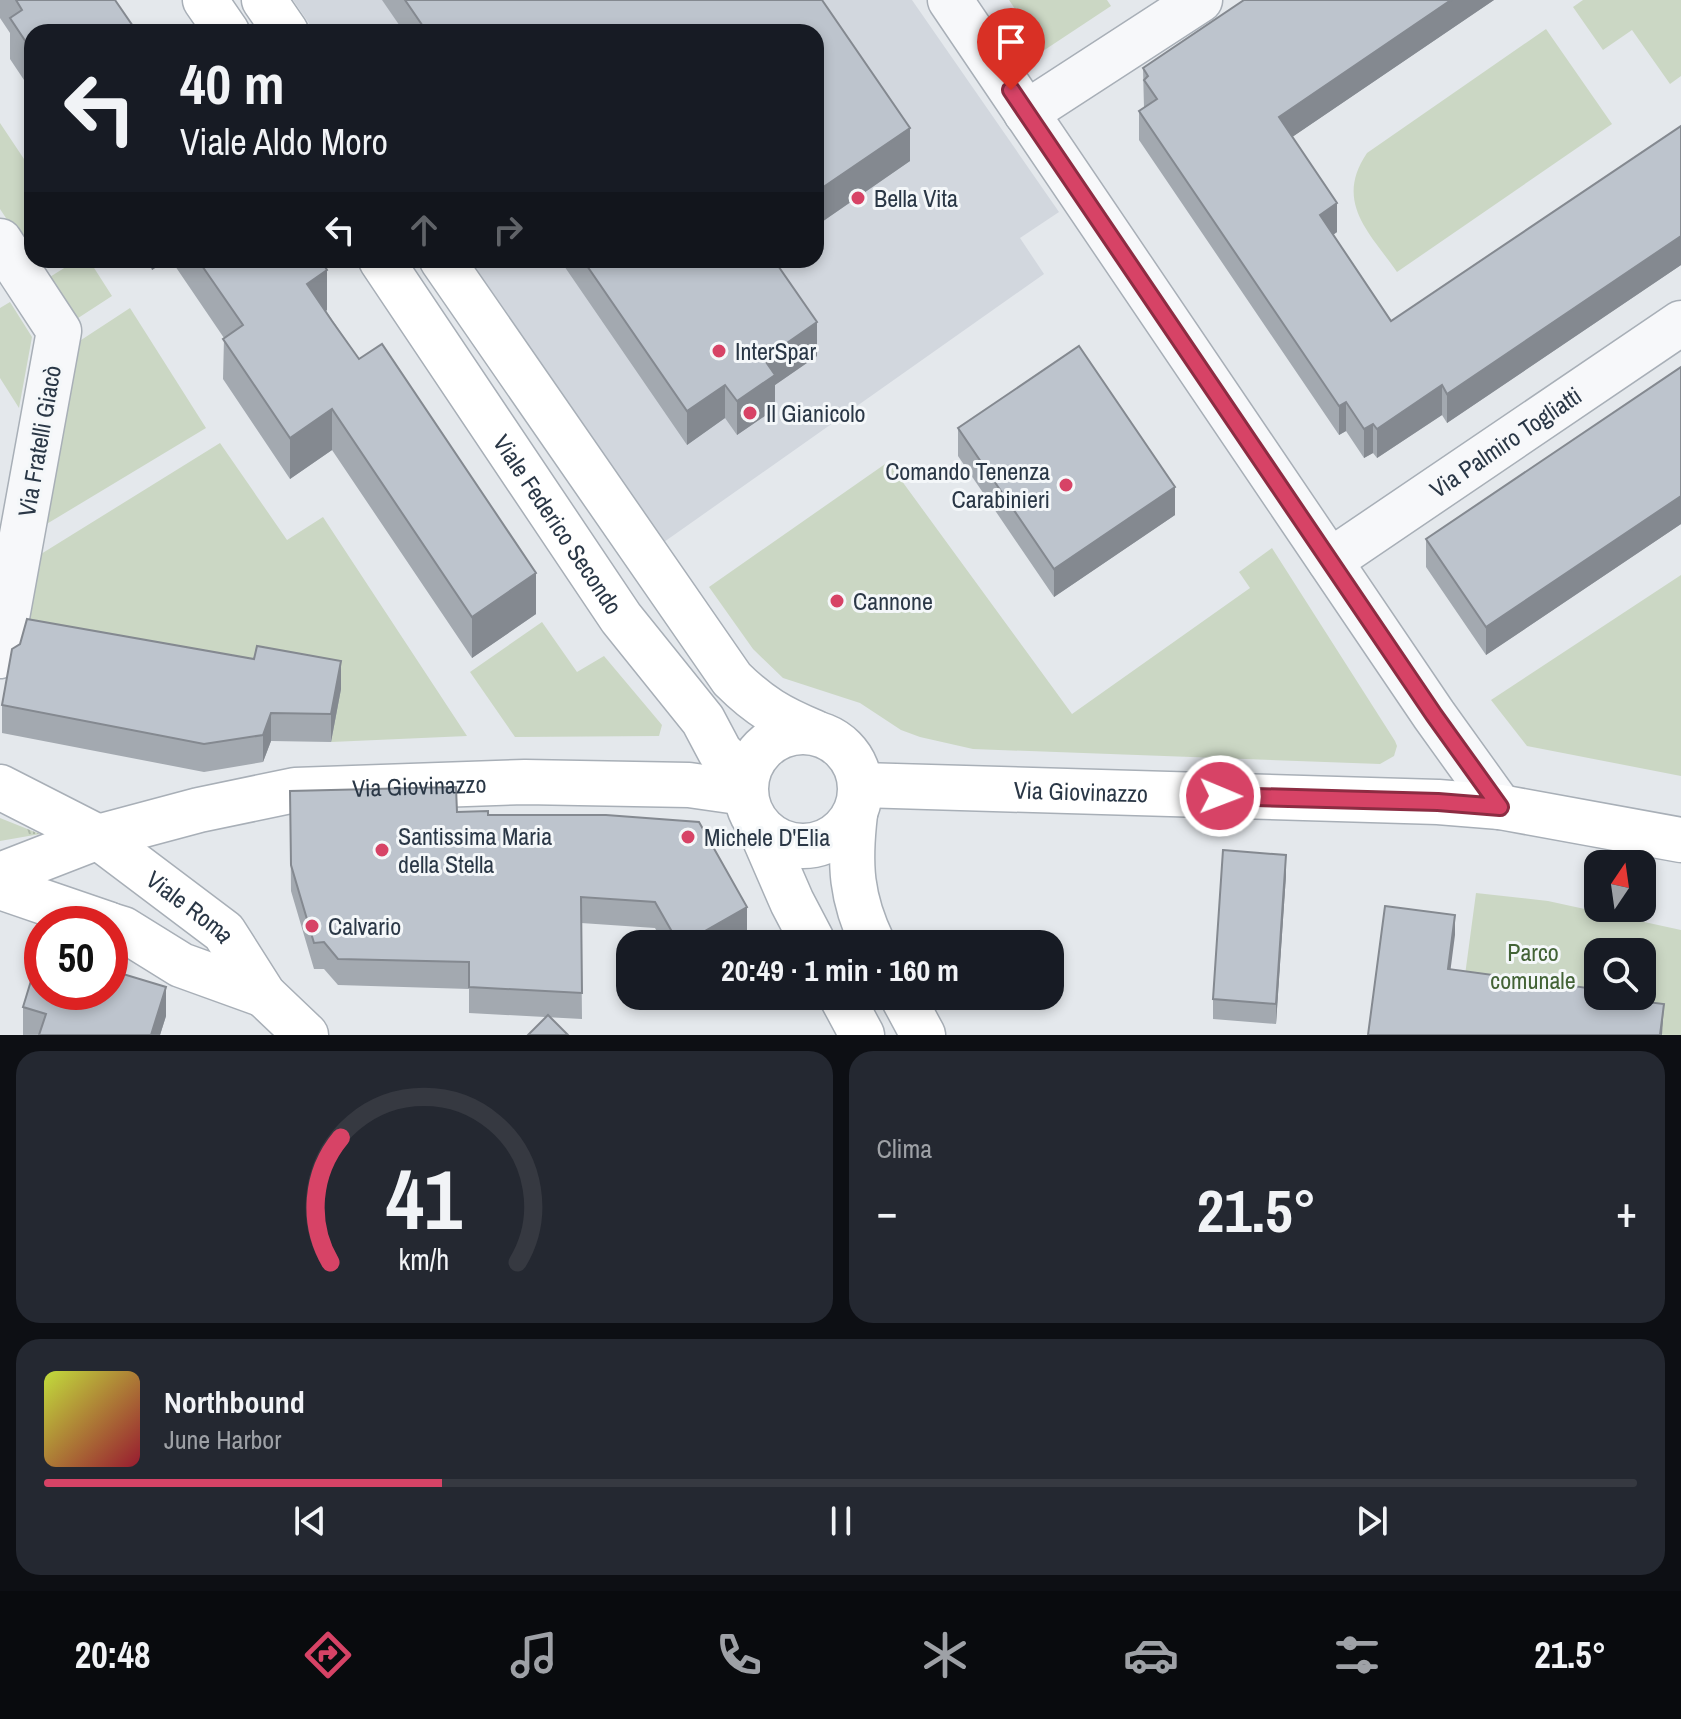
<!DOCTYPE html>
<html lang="it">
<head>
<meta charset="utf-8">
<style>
	body { margin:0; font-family:"Archivo Narrow",sans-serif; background:#242831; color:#f1f3f6; height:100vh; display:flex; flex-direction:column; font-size:30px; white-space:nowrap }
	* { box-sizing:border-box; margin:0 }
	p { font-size:26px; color:#9ea1a6 }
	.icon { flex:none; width:44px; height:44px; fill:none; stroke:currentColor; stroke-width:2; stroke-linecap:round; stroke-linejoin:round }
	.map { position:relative; height:1035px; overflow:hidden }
	.panel { display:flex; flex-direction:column; gap:16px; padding:16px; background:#0d0f14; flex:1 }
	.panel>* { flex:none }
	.hud { position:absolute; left:24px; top:24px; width:800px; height:244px; border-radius:24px; box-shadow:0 4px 12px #0003; background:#171b24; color:#f1f3f6; overflow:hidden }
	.needle { width:52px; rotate:13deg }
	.buttons { position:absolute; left:1584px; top:850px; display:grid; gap:16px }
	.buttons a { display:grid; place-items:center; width:72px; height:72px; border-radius:16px; background:#171b24; box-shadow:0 4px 12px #0003; font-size:40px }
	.speed { position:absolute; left:24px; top:906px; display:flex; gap:16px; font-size:40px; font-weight:700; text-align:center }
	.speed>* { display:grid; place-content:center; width:104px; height:104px; border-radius:50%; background:#171b24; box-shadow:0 4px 12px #0003; line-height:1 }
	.speed .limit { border:12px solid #d22; background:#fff; color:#111 }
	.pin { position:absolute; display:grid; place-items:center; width:68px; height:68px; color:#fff; margin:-82px -34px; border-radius:50% 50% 50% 0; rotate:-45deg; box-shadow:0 0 8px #0007 }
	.pin .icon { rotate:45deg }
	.me { position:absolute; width:88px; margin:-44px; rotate:91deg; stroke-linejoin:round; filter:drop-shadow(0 0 6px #0008) }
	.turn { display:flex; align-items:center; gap:28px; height:168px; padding:0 24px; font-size:36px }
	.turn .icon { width:104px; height:104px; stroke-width:2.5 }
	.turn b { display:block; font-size:56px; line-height:68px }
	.lanes { display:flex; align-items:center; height:76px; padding:0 24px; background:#0003; justify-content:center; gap:40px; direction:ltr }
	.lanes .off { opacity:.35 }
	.big { font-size:60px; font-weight:800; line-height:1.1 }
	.panel .tile { flex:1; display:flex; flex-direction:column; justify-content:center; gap:12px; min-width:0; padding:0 28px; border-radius:24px; background:#242831 }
	.panel .dial { align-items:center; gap:0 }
	.dial svg { height:208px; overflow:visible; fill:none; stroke:#363941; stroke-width:7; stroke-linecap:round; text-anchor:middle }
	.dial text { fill:#f1f3f6; stroke:none }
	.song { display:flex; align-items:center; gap:24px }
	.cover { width:96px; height:96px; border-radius:12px; background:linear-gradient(135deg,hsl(70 70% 55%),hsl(350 70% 35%)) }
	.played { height:8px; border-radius:4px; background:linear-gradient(90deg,#d74366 25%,#363941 25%) }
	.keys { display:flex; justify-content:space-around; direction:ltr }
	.heat { display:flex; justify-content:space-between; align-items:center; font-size:44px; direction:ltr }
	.panel .tiles { flex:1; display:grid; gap:16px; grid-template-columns:1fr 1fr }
	.tile:last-child { grid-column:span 2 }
	.trip { position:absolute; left:616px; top:930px; width:448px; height:80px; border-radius:24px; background:#171b24; box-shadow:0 4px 12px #0003; font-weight:800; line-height:80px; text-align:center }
	.menu { display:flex; height:128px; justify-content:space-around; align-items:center; background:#090b0e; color:#9ea1a6 }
	.menu .icon { width:56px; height:56px }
	.menu .selected { color:#d74366 }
	.menu b { font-size:36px; color:#f1f3f6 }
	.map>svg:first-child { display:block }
</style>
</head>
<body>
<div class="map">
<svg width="1681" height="1035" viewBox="0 0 1681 1035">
	<defs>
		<pattern id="grass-tufts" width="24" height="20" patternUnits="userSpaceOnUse" patternTransform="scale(2)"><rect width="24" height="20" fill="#cbd7c4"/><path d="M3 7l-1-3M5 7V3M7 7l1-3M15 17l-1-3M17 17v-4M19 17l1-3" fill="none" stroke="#aeb9aa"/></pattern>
	</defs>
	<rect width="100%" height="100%" fill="#e4e8ec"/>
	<path fill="#d2d7de" d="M293 0H912L1059 212 1020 238 1044 274 664 542 470 260H816V32H315Z"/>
	<path fill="url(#grass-tufts)" d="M0 818 40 834 0 841Z"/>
	<path fill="#cbd7c4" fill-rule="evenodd" d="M1009 0H1107L1111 6 1043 51Z
		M1583 0H1681V76L1670 84 1632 30 1603 50 1573 7Z
		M1546 29 1612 124 1397 272C1369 232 1334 202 1367 153Z
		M0 123 32 171V244L26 248 0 209Z
		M77 260H89L112 296 72 322 45 280Z
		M10 302 32 337 19 408 0 378V308Z
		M130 308 206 428 40 528 75 344Z
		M220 443 287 540 323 517 467 736 331 742 340 689 26 632 41 554Z
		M888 462 1072 714 1250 588 1239 572 1272 548 1395 741 1397 746 1394 756 1380 764 973 749 920 737 901 730 860 703 783 678 753 649 709 587Z
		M1681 575V776L1527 746 1491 700Z
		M542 622 577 672 604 656 662 725 659 736 515 737 470 672Z
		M1476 893 1548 901 1681 930V1035H1457ZM1598 952H1642V996H1598Z"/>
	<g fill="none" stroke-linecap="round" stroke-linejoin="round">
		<defs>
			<g id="street">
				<path d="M950 0 1434 715 1500 807"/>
				<path d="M1026 113 1200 0"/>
				<path d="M0 241 59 331 0 656"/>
				<path id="s1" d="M1330 561 1681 323"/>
			</g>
			<g id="secondary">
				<path d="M205 0 227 32"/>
				<path d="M264 0 286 32"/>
				<path id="s2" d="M381 260 621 618 703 720 720 752 746 778"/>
				<path d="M442 260 732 679C759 706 780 718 814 732"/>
				<circle cx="803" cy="789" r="57"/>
				<path id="s3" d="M861 785 1438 802 1500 807 1681 840"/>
				<path id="s4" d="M0 787 98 837 224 932 264 995 306 1035"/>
				<path d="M855 814C849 865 851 898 873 944"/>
				<path d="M759 826 792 902 814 944"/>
				<path id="s5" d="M0 875 98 837 199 810 295 790 525 782 689 785 745 793"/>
				<path d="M0 887 108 924"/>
				<path d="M110 925 123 929 181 965 264 995"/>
				<path d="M841 996 862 1035"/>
				<path d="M902 996 923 1035"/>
			</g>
		</defs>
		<use href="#street" stroke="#a8afb7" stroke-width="47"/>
		<use href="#secondary" stroke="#a8afb7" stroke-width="47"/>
		<use href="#street" stroke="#f7f8fa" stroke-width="44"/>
		<use href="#secondary" stroke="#fff" stroke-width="44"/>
	</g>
	<path fill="#a3a9b0" d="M0 0H115L32 32V92L10 59V33L0 18Z
		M382 0H822L910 161 816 226V32H404Z
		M1244 0H1494L1292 137 1337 232 1333 235 1391 321 1681 126V265L1447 423 1442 415 1377 458 1373 453 1364 458 1346 431 1339 435 1139 140V111L1144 108 1143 68Z
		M146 260H167L152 270Z
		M171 260H321L327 310 326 311 536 614 472 658 332 450 290 479 223 379 224 338Z
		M560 260H774L817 356 775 385V409L737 435 725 418 687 445Z
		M1681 367V524L1486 655 1426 567V539Z
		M958 428 1175 515 1054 597 958 456Z
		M341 689 331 742 271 741 263 762 204 772 2 733V705Z
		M290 791 488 815 747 933 728 944H664L655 928 581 923 582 1019 469 1013V989L338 985 324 969H314L291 891Z
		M1286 875 1276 1024 1213 1019V999Z
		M23 1007 166 1016 160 1035H23Z"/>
	<path fill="#848990" d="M1451 0H1494L1279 146V117Z
		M910 128V161L816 226V192Z
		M1337 203V232L1320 244V215Z
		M1681 236V265L1447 423V394Z
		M152 260H167L152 270Z
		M327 270V310L307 324V284Z
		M817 322V356L775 385V409L737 435V401L764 359Z
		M725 385V418L687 445V411Z
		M1442 385V415L1377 458V429Z
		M1346 402V431L1339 435V406Z
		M332 409V450L290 479V438Z
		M1373 424V453L1364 458V429Z
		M1175 487V515L1054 597V569Z
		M1681 496V524L1486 655V627Z
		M536 573V614L472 658V617Z
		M341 661V689L331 742V714Z
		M271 713V741L263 762V735Z
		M1286 855V875L1276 1024V1004Z
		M747 907V933L728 944H682Z
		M1455 915V935L1448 989V969Z
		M166 987V1016L160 1035H151Z
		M1664 1004 1662 1035H1660Z"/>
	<path fill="#bdc4cd" stroke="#848990" stroke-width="2" d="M16 0H115L137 32H32V51L10 18 22 10Z
		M405 0H822L910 128 816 192V32H427Z
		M1244 0H1451L1279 117 1337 203 1320 215 1391 321 1681 126V236L1447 394 1442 385 1377 429 1373 424 1364 429 1346 402 1339 406 1139 111 1157 99 1144 80 1148 76 1143 68Z
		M198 260H321L327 270 307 284 332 321 359 359 382 344 536 573 472 617 332 409 290 438 223 339 243 325Z
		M583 260H774L817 322 764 359 775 375 737 401 725 385 687 411Z
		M1079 346 1175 487 1054 569 958 428Z
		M1681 367V496L1486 627 1426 539Z
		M27 619 254 659 257 646 341 661 331 714 271 713 263 735 204 744 2 705 12 649 20 644Z
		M456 787 457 812 488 811V815H606L699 822 747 907 682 944H679L655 902 581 897 582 993 469 987V962L338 959 324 942 314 943 291 865 290 791Z
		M1223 850 1286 855 1276 1004 1213 999Z
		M1385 906 1455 915 1448 969 1595 989V994L1598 996 1664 1004 1660 1035H1368Z
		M41 948 42 992H110V970L166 987 151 1035H39L46 1014 23 1007Z
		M548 1015 568 1035H528Z"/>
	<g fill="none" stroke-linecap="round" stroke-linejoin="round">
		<defs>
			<path id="route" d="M1011 90 1434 715 1500 807 1438 802 1220 796"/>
		</defs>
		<use href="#route" stroke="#8c2c42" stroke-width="20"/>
		<use href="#route" stroke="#d74366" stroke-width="14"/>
	</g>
	<g fill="#d74366" stroke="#f4f7f9" stroke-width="3">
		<circle cx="858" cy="198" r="8"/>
		<circle cx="719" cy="351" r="8"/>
		<circle cx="750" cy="413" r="8"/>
		<circle cx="1066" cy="485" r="8"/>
		<circle cx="837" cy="601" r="8"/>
		<circle cx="688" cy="837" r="8"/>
		<circle cx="382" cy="850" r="8"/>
		<circle cx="312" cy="926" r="8"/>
	</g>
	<g text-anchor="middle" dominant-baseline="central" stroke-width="6" stroke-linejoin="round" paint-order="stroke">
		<g font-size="24" fill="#2a3746" stroke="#f4f7f9" text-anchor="start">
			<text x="874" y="198">Bella Vita</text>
			<text x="735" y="351">InterSpar</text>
			<text x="766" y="413">Il Gianicolo</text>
			<text x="1050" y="471" text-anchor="end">Comando Tenenza<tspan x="1050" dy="28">Carabinieri</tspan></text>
			<text x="853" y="601">Cannone</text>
			<text x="398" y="836">Santissima Maria<tspan x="398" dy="28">della Stella</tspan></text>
			<text x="704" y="837">Michele D'Elia</text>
			<text x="328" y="926">Calvario</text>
		</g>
		<g font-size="24" fill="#2a3746" stroke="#f4f7f9">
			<text transform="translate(39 441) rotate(-80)">Via Fratelli Giacò</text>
			<text stroke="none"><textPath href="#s1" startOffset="212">Via Palmiro Togliatti</textPath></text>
			<text stroke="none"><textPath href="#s2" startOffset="318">Viale Federico Secondo</textPath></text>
			<text stroke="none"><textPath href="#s5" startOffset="432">Via Giovinazzo</textPath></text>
			<text stroke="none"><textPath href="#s3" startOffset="220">Via Giovinazzo</textPath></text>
			<text stroke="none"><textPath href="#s4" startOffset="226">Viale Roma</textPath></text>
		</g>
		<g font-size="24" fill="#436336" stroke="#f4f7f9">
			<text x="1533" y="952">Parco<tspan x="1533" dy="28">comunale</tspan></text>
		</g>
	</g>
</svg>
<div class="buttons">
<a><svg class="needle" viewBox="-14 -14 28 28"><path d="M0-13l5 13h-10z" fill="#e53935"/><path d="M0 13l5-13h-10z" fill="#9ea1a6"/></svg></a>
<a><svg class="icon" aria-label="search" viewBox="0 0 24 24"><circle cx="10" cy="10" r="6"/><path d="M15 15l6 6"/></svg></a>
</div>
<div class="speed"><div class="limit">50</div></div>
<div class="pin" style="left:1011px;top:90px;background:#d93025"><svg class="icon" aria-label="arrive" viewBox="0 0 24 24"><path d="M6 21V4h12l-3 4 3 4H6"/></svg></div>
<svg class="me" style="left:1220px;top:796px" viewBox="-20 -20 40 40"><circle r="17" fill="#d74366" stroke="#fff" stroke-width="3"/><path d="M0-11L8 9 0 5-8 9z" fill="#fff"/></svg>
<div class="trip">20:49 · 1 min · 160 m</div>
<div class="hud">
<div class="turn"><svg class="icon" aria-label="left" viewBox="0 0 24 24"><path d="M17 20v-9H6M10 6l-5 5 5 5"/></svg><div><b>40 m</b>Viale Aldo Moro</div></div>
<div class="lanes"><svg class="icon" aria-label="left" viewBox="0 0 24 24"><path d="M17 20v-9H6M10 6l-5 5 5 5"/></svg><svg class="icon off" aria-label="ahead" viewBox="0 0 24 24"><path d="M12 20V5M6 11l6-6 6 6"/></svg><svg class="icon off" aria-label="right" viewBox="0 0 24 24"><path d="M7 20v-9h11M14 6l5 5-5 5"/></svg></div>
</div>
</div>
<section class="panel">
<div class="tiles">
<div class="tile dial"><svg viewBox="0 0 100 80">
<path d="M14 69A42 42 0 1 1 86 69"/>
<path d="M14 69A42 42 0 0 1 18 21" stroke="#d74366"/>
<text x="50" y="56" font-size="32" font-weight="700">41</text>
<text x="50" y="72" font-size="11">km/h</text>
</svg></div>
<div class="tile"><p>Clima</p>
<div class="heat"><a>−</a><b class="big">21.5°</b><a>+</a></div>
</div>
<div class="tile">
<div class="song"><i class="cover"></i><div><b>Northbound</b><p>June Harbor</p></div></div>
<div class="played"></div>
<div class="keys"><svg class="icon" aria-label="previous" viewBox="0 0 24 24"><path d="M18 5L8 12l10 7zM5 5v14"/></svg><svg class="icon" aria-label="pause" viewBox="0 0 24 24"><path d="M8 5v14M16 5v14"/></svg><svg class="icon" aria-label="next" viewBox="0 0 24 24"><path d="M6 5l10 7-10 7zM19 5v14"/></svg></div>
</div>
</div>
</section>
<nav class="menu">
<b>20:48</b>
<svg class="icon selected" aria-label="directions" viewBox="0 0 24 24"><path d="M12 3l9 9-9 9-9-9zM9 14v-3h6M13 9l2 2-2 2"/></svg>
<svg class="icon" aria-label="music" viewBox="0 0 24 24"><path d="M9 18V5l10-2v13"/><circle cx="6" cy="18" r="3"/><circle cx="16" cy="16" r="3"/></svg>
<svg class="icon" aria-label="phone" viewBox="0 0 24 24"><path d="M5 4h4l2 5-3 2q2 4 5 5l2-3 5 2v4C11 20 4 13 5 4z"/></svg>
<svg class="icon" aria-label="climate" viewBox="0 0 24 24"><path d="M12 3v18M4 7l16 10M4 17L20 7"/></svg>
<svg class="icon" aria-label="car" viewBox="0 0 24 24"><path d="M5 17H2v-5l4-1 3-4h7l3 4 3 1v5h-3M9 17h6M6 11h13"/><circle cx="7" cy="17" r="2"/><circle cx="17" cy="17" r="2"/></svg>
<svg class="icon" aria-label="filters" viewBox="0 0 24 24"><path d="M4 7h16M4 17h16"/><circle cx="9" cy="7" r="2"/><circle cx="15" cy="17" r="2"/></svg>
<b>21.5°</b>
</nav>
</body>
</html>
